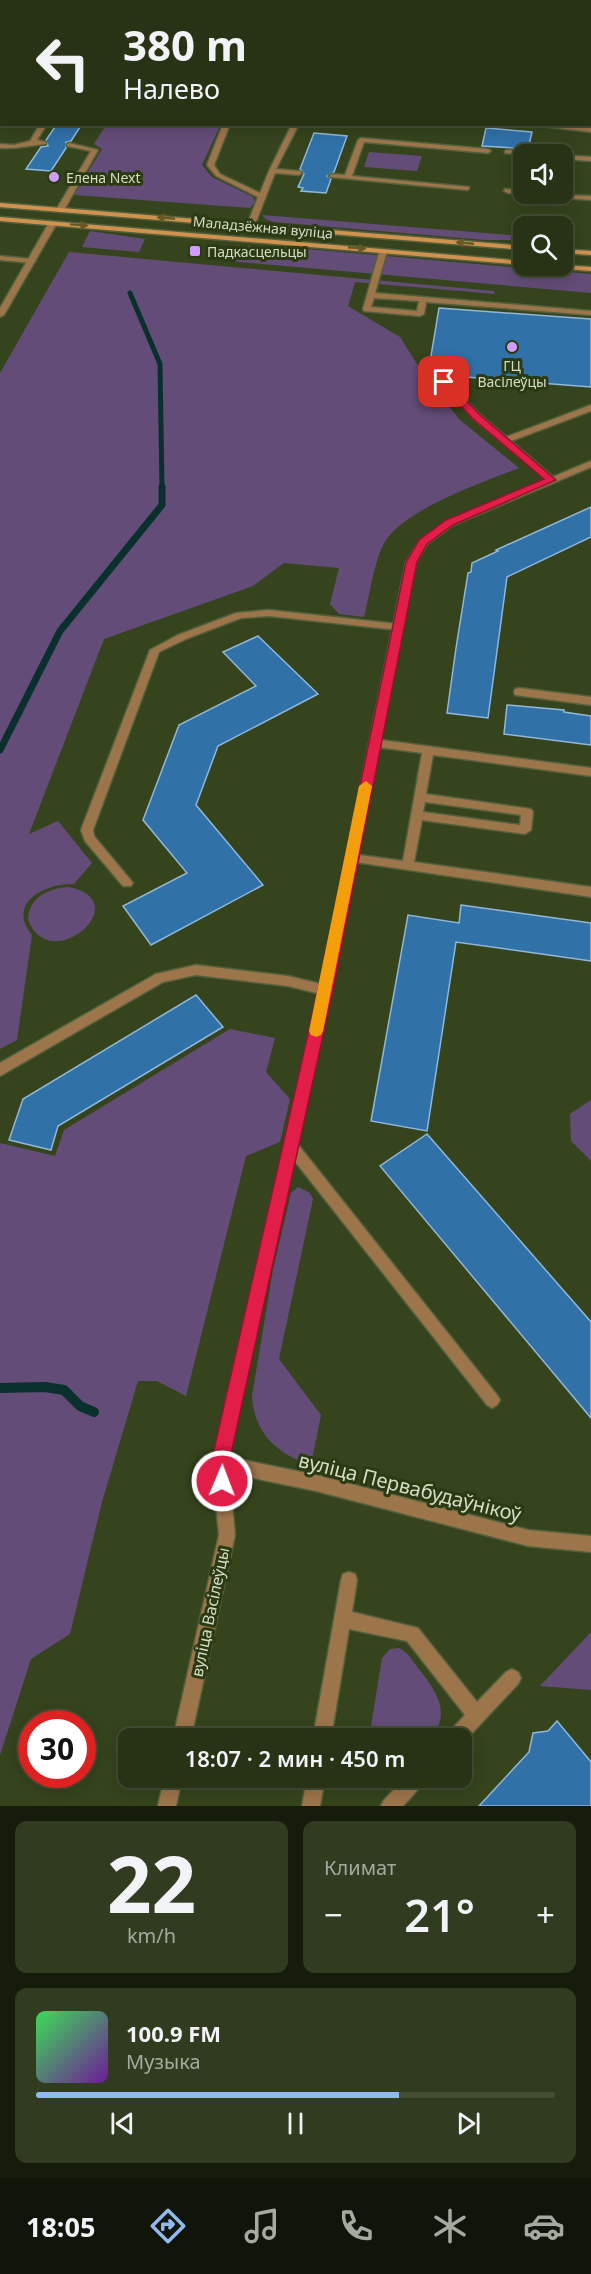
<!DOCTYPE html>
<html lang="ru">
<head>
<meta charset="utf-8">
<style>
	body { margin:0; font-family:"Noto Sans",sans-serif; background:#303b1f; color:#f1f3f6; height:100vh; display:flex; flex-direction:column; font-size:22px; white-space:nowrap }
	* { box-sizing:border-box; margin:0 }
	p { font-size:20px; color:#a5aaa1 }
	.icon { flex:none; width:33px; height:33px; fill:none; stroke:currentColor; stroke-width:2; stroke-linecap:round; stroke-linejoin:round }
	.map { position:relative; height:1806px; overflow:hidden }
	.side { display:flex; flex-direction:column; gap:15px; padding:15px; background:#161c0c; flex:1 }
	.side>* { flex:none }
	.guide { position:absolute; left:0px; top:0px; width:591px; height:126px; box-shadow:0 3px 15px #0003,0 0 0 2px #444e35; background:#283316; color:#f1f3f6; overflow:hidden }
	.fabs { position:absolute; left:513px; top:144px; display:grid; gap:12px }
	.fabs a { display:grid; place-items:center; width:60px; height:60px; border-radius:12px; background:#283316; box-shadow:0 3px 15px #0003,0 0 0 2px #444e35; font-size:30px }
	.speed { position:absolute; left:18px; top:1710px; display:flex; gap:12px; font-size:30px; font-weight:700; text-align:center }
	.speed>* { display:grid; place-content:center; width:78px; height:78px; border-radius:50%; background:#283316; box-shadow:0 3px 15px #0003,0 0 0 2px #444e35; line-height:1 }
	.speed .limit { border:9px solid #d22; background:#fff; color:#111 }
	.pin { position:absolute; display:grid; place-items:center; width:51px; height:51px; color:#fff; margin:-26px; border-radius:12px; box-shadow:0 3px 9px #0006 }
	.me { position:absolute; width:66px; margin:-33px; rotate:1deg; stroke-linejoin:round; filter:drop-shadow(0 0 4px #0008) }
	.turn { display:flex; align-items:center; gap:21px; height:126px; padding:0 24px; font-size:27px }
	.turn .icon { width:78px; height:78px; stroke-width:2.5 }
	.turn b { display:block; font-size:42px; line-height:51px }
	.big { font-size:45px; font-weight:600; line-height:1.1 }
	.side .tile { flex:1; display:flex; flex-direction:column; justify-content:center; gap:9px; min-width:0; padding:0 21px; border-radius:12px; background:#303b1f }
	.side .dial { align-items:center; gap:0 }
	.dial b { font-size:78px; line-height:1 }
	.song { display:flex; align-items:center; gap:18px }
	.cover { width:72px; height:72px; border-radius:9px; background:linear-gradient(135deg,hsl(130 70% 55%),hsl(280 70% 35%)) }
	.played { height:6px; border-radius:3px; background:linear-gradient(90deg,#90b9f0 70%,#444e35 70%) }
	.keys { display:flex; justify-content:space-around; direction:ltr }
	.heat { display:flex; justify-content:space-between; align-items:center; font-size:33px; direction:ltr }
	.side .tiles { flex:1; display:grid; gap:15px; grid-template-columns:1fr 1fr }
	.tile:last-child { grid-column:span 2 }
	.trip { position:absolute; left:118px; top:1728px; width:354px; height:60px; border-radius:12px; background:#283316; box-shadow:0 3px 15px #0003,0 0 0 2px #444e35; font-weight:600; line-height:60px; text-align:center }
	.tabs { display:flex; height:96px; justify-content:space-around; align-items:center; background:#101409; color:#a5aaa1 }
	.tabs .icon { width:42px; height:42px }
	.tabs .current { color:#90b9f0 }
	.tabs b { font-size:27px; color:#f1f3f6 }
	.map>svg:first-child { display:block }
</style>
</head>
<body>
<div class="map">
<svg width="591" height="1806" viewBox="0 0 591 1806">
	<rect width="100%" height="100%" fill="#35441d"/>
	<path fill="#634d78" d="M221 124 202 165 212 177 253 197 255 202 250 208 74 195 102 149 94 144 106 125Z
		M369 152 422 156 417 171 364 167Z
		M262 215 523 236V240H485L274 222 267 220Z
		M90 231 145 239 139 252 82 247Z
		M236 246 283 247 591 274V293L229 261Z
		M69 252 494 291 495 294 355 282 348 306 400 337 422 372 459 419 519 468C483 482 401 510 383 545 373 566 370 594 364 617L339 614 330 604 339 568 284 563 253 586 104 639 29 834 58 821 92 863 74 884C45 883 6 903 32 935L17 1040 0 1049V373Z
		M68 887C139 900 50 978 28 920 29 897 47 889 68 887Z
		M230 1029 275 1038 266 1072 290 1099 280 1142 246 1156 186 1396 157 1381H138L102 1502 70 1634 31 1659 0 1755V1143L55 1156 64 1130Z
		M591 1100V1161L571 1141 570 1114Z
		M298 1187 310 1193 313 1199 279 1359 321 1415 311 1465C277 1454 254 1433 252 1396L273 1270 291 1193Z
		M591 1632V1690L540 1686Z
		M399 1648C408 1652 412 1660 418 1668 435 1689 453 1714 430 1738H369L382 1658 390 1649Z"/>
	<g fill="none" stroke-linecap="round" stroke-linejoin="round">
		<path stroke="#09302d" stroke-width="5" d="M130 293 160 364 162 489"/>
		<path stroke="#09302d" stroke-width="7" d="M0 750 60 631 162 505V487"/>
		<path stroke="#09302d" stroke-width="10" d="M0 1388 45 1387 64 1390 80 1406 94 1412"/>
	</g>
	<path fill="#3071a8" stroke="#91b7d9" stroke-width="1.5" d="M57 124H82L71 141 66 142V148L51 171 26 169 41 147 48 146 46 140Z
		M486 128 532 132 528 149 482 146Z
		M314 133 347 136 334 172 327 176 331 179 326 193 301 191 303 188 298 187 304 174 300 169Z
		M439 308 591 319V387L428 374Z
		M591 507V537L507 577 488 718 447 713 456 648 468 573 471 572 472 563 498 551 496 550Z
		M258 636 318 694 218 746 196 805 263 885 151 945 123 906 187 873 143 820 179 725 256 686 223 652Z
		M507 705 564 710V712L591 716V745L504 734Z
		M461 905 591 923V961L456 942 427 1131 371 1121 408 915 459 923Z
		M196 995 223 1027 58 1126 51 1150 9 1140 23 1099Z
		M427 1134 591 1322V1418L380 1166Z
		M557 1721 591 1762V1806H479L529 1752 533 1733 548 1731Z"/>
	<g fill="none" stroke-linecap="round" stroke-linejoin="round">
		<defs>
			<path id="service" d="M61 0H67L60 2Z
				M124 0H130L123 2Z
				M265 0 289 2H267Z
				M378 0H384L377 2Z
				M590 86H591V90H590Z
				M40 124H47L37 140 46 142V144C31 145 16 149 0 148V144L14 145 30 141Z
				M223 124H230L214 165 220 174 260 193 269 171 292 124H299L276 169 299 171 302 173 299 175 275 173 254 227 247 225 258 197 216 176 207 165Z
				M524 124H554L591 128V132Z
				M361 138 488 149 491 151 488 153 364 142 352 176 469 187V189L467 190 330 177 329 176 332 174 345 175 358 140Z
				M69 143 98 150 64 210 60 212 56 210 91 151 67 146V144Z
				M507 150 534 152 537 154 524 155 505 153V151Z
				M562 155 591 157V161L562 159Z
				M505 189 524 190V194H527H524L508 193 504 191Z
				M534 194 591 196V200L538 196Z
				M380 249 387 251 375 293 591 311V315L426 302 424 314 420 316 364 311 363 309ZM374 298 419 301 417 311 371 307Z
				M0 256 32 259 36 261 32 263 0 260Z
				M441 380H447L479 414 506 437 591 405V411L511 441 554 478V482L551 483 473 418 441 384Z
				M269 610 398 624 403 627 398 630 269 616 241 618 186 639 159 652 93 830 94 836 133 883 131 886H123L85 841 81 830 150 650 178 635 236 613Z
				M519 688 591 697V705L515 695 514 692 515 689Z
				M374 739 591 768V776L433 755 426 794 531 809 533 812 531 830 525 834 422 820 414 862 591 887V897L348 861 346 858 348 855 352 854 403 861 422 753 370 746 369 743ZM425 802 521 815 520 825 423 812Z
				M196 965 288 976 325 985 329 986 331 990 329 994 325 995 288 986 196 975 163 982 0 1076V1063L156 974Z
				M291 1140 296 1142 497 1395 500 1400 497 1405 492 1408 487 1405 286 1150 284 1146 286 1142Z
				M349 1572 355 1574 357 1580 352 1612 418 1628 477 1702 506 1672 512 1669 518 1672 521 1678 518 1684 462 1744V1738H446L449 1732 465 1715 407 1641 349 1629 331 1738H313L341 1580 343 1574Z
				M307 1778H325L320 1806H302Z
				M405 1778H426L423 1784 403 1806H381L384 1800Z"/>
			<path id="minor" d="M50 221 57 223 4 315 0 317V308Z
				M591 461V467L453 525 427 544 416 562 331 990 229 1457 316 1475 528 1530 591 1536V1552L528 1546 316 1491 229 1473 235 1535 191 1738H173L219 1535 212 1463 319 990 406 562 420 540 447 521Z
				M164 1778H182L176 1806H158Z"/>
			<path id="secondary" d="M0 203 524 246V250L0 207Z
				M0 217 524 261V265L0 221Z
				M562 249 591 251V255L562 253Z
				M562 265 591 267V271L552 268 548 266Z"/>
		</defs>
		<use href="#service" stroke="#52603c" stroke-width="3"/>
		<use href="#minor" stroke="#52603c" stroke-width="3"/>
		<use href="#secondary" stroke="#52603c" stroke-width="3"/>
		<use href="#service" fill="#9d754b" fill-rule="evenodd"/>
		<use href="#minor" fill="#9d754b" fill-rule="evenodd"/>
		<use href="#secondary" fill="#d1924d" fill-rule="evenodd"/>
	</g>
	<defs><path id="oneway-solid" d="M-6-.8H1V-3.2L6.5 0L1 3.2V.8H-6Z" transform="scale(1.5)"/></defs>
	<g fill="#655927">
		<use href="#oneway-solid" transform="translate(166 218) rotate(-175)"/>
		<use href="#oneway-solid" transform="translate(79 225) rotate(4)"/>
		<use href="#oneway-solid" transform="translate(465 243) rotate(-175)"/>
		<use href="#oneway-solid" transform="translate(357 248) rotate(5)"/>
	</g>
	<path fill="#e11d48" stroke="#92132f" stroke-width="1.5" d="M441 380H447L479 414 556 480 453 525 427 544 417 562 333 990 229 1463 231 1481 228 1487 222 1490 215 1487 211 1463 318 990 406 562 419 540 446 520 544 479 472 418 441 384Z"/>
	<path fill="#f59e0b" d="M366 781 372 786 323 1031 321 1035 316 1037 311 1035 309 1031 359 786Z"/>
	<g fill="#d09dff" stroke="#2b3a12" stroke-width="2">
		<circle cx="54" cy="177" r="6"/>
		<rect x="189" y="245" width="12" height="12" rx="3"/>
		<circle cx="512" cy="347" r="6"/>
	</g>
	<g text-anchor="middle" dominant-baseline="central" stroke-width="6" stroke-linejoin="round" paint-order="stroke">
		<g font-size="14" fill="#d4dec7" stroke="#2b3a12" text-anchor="start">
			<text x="66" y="177">Елена Next</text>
			<text x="207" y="251">Падкасцельцы</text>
			<text x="512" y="365" text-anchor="middle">ГЦ<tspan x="512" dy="16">Васілеўцы</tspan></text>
		</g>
		<g font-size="14" fill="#d4dec7" stroke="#2b3a12">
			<text transform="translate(263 227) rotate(5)">Маладзёжная вуліца</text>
		</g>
		<g font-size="16" fill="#d4dec7" stroke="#2b3a12">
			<text transform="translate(210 1612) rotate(-78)">вуліца Васілеўцы</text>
		</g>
		<g font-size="20" fill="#d4dec7" stroke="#2b3a12">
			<text transform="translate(410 1487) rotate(14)">вуліца Первабудаўнікоў</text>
		</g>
	</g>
</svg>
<div class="fabs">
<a><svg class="icon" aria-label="sound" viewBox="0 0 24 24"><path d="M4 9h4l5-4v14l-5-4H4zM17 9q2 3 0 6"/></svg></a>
<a><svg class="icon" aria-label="search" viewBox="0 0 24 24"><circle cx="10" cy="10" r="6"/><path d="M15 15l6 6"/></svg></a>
</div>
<div class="speed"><div class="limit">30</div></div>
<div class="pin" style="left:444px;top:382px;background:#d93025"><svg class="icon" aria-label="arrive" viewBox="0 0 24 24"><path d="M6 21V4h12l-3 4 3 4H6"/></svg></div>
<svg class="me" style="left:222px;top:1481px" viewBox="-20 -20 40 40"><circle r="17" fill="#e11d48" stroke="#fff" stroke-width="3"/><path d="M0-11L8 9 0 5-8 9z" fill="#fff"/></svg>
<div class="trip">18:07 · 2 мин · 450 m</div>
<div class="guide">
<div class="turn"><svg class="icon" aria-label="left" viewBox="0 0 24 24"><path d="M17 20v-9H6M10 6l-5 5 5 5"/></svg><div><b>380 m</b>Налево</div></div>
</div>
</div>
<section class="side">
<div class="tiles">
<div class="tile dial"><b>22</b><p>km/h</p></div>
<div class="tile"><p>Климат</p>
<div class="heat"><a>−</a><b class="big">21°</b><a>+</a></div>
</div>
<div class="tile">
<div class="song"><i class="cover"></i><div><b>100.9 FM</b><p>Музыка</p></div></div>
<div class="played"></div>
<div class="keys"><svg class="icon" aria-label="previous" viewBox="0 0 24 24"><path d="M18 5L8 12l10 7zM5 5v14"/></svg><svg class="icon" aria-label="pause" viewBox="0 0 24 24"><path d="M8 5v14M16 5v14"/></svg><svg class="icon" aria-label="next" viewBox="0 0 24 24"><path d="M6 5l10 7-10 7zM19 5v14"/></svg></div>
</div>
</div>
</section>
<nav class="tabs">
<b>18:05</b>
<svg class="icon current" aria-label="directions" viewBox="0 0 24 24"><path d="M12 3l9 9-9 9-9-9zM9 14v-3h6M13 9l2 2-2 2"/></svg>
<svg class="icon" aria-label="music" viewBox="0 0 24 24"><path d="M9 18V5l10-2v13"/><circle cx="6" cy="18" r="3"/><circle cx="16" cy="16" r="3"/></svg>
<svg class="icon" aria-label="phone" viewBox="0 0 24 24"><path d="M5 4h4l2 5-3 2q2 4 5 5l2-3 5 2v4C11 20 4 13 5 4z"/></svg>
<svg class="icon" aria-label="climate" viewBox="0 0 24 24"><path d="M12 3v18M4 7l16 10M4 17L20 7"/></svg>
<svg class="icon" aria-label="car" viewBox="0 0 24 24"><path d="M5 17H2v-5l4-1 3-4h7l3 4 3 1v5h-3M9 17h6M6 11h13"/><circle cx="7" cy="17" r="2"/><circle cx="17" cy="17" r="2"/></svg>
</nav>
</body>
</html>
